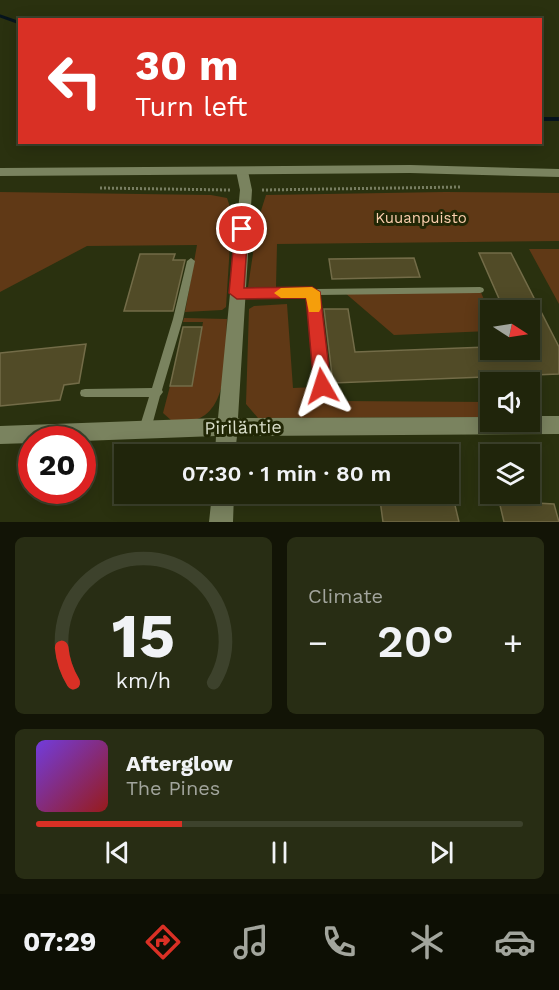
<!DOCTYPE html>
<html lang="en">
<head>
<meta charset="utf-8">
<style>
	body { margin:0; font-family:"Work Sans",sans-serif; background:#282d14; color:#f1f3f6; height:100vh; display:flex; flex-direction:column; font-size:22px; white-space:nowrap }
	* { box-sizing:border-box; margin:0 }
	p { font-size:20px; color:#a2a59d }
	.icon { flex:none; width:33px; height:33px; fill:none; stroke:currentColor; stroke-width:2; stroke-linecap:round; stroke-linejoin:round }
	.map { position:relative; height:522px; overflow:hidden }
	.drawer { display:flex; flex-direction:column; gap:15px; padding:15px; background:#121406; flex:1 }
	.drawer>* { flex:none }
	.banner { position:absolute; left:18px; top:18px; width:524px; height:126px; border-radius:0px; box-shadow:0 3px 15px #0003,0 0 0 2px #3d422c; background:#d93025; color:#fff; overflow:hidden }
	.needle { width:39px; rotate:102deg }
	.fabs { position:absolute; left:480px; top:300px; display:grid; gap:12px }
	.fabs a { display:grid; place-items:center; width:60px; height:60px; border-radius:0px; background:#20250b; box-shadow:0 3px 15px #0003,0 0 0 2px #3d422c; font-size:30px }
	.speed { position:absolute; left:18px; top:426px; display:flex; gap:12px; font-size:30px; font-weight:700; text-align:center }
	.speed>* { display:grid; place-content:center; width:78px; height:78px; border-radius:50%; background:#20250b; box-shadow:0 3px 15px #0003,0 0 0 2px #3d422c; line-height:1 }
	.speed .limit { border:9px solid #d22; background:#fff; color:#111 }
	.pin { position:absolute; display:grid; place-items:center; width:51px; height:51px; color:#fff; margin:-26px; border:3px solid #fff; border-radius:50%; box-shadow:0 2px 6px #0007 }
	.me { position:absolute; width:66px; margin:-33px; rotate:354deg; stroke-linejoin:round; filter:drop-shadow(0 0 4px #0008) }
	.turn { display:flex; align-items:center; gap:21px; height:126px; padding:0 18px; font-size:27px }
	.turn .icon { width:78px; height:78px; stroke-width:2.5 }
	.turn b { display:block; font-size:42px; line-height:51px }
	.big { font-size:45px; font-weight:600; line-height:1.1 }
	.drawer .card { flex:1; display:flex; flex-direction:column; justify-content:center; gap:9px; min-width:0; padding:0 21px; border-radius:9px; background:#282d14 }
	.drawer .dial { align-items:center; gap:0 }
	.dial svg { height:156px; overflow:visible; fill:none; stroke:#3d422c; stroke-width:7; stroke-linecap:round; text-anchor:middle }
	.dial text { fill:#f1f3f6; stroke:none }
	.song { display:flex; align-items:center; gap:18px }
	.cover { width:72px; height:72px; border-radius:9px; background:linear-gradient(135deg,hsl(260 70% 55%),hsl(0 70% 35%)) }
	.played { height:6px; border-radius:3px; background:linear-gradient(90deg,#d93025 30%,#3d422c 30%) }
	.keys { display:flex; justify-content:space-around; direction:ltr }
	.heat { display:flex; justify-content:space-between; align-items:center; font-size:33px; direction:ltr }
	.drawer .tiles { flex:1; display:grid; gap:15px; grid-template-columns:1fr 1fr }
	.card:last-child { grid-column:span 2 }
	.trip { position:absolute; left:114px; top:444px; width:345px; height:60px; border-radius:0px; background:#20250b; box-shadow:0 3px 15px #0003,0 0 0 2px #3d422c; font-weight:600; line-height:60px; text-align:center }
	.menu { display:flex; height:96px; justify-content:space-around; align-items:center; background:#0d0f04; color:#a2a59d }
	.menu .icon { width:42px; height:42px }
	.menu .current { color:#d93025 }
	.menu b { font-size:27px; color:#f1f3f6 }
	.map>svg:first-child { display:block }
</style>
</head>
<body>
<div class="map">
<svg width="559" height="522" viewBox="0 0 559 522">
	<rect width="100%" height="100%" fill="#2a310f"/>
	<path fill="#603916" d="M0 192 211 195 227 198 232 213 226 307 222 310 185 312 197 245 87 246 0 292Z
		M445 192 559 193V241L277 244 276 287H248L258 220 266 195Z
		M529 249H559V304Z
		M480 290 490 314V331L394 335 344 292Z
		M287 304 293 388 316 387 339 401 490 402V417L258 418 246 404 249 309 254 306Z
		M184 318 227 319C225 348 230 404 200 418 193 421 181 420 172 421L163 413 170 386H192L203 322H183Z"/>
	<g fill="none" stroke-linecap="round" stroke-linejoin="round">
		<path stroke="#06141d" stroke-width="3" d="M0 16 20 23"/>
		<path stroke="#06141d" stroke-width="4" d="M540 119H559"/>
	</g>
	<path fill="#514b27" stroke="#736c48" stroke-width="1.5" d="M479 253H511L559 347V374L333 383 324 309H348L355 352 487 347 488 350H530V310H504Z
		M140 254H175L173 260H185L173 311H124Z
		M414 258 420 277 332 279 329 259Z
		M183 327H202L192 386H170Z
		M86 344 79 383 64 385 60 400 0 406V353Z
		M380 500 454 501 459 522H383Z
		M499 501 554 504 559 522H504Z"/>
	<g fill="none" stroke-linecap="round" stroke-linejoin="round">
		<path stroke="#787e62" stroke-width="3" stroke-dasharray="2 2" stroke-linecap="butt" d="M100 188 230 190
			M262 190 461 187"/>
		<path fill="#7a835f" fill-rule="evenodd" d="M191 258 195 261 183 319 162 390 163 392 160 396 151 429 149 432 145 434 141 432 139 429 149 397H85L81 396 80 393 81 390 85 389 152 388 173 319 187 261Z
			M480 287 483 288 484 290 483 292 480 293 317 295 327 386 326 389 322 390 318 389 317 386 308 295 237 296 234 295 233 293 234 291 237 290Z"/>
		<path fill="#7a835f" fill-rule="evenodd" d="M242 167 248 171 252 190 238 418 490 417V422H530V416H559V434L237 436 235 454H215L216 436 82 441 32 440V443L0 444V426L218 418 240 190 236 171Z
			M212 494H234L233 522H209Z"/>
		<path fill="#7a835f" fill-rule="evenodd" d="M410 165 559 169V177L410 173 0 176V168Z"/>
	</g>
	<path fill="#d93025" stroke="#8d1f18" stroke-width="1.5" d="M242 225 248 229 244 288 312 287 320 292 331 386 328 391 322 393 316 391 314 386 306 298 237 299 229 293 235 229Z"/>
	<path fill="#f59e0b" d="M312 287 320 292 321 308 319 312H309L306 298H281L274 293 281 288Z"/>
	<g text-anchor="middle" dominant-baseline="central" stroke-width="6" stroke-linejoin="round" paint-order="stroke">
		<g font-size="15" fill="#fbcfae" stroke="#212705">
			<text x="421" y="218">Kuuanpuisto</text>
		</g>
		<g font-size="18" fill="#dadfcb" stroke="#212705">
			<text transform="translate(243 427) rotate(-1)">Piriläntie</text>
		</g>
	</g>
</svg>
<div class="fabs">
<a><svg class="needle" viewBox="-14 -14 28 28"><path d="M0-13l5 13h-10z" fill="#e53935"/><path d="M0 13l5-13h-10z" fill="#a2a59d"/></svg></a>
<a><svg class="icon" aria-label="sound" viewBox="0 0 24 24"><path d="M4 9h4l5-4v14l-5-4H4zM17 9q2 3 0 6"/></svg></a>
<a><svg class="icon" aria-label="layers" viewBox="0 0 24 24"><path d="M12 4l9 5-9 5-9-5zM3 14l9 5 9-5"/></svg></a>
</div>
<div class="speed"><div class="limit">20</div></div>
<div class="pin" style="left:242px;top:229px;background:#d93025"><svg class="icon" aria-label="arrive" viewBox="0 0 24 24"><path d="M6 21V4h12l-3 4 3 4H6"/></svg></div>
<svg class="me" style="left:322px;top:386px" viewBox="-20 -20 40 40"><path d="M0-17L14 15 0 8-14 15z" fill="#d93025" stroke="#fff" stroke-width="4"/></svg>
<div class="trip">07:30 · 1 min · 80 m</div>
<div class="banner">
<div class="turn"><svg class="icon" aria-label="left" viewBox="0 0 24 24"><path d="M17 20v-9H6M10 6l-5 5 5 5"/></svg><div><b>30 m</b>Turn left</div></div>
</div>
</div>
<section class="drawer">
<div class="tiles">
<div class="card dial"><svg viewBox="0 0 100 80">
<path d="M14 69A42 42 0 1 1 86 69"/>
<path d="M14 69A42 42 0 0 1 8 51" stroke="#d93025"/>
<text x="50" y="56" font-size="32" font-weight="700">15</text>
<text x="50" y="72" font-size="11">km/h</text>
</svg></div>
<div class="card"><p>Climate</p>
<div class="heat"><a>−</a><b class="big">20°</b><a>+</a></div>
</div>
<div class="card">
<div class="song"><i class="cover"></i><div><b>Afterglow</b><p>The Pines</p></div></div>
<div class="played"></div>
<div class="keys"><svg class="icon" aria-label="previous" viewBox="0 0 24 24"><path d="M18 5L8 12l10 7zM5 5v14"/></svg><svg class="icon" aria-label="pause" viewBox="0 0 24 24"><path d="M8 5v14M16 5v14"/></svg><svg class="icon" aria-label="next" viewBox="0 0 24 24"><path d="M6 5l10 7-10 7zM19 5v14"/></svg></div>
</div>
</div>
</section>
<nav class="menu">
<b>07:29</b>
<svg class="icon current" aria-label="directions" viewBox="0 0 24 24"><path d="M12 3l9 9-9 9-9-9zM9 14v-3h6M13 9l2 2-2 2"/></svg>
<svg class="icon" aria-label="music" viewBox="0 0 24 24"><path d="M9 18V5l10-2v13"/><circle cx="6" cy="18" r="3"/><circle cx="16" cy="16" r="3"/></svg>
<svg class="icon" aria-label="phone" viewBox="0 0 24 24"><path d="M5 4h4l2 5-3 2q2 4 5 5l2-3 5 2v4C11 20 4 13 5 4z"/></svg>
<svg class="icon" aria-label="climate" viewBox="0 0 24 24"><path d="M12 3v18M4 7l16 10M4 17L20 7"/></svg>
<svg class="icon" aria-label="car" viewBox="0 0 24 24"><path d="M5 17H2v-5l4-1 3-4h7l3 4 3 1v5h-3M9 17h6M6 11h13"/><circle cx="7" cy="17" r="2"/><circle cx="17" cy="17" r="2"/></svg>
</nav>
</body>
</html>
